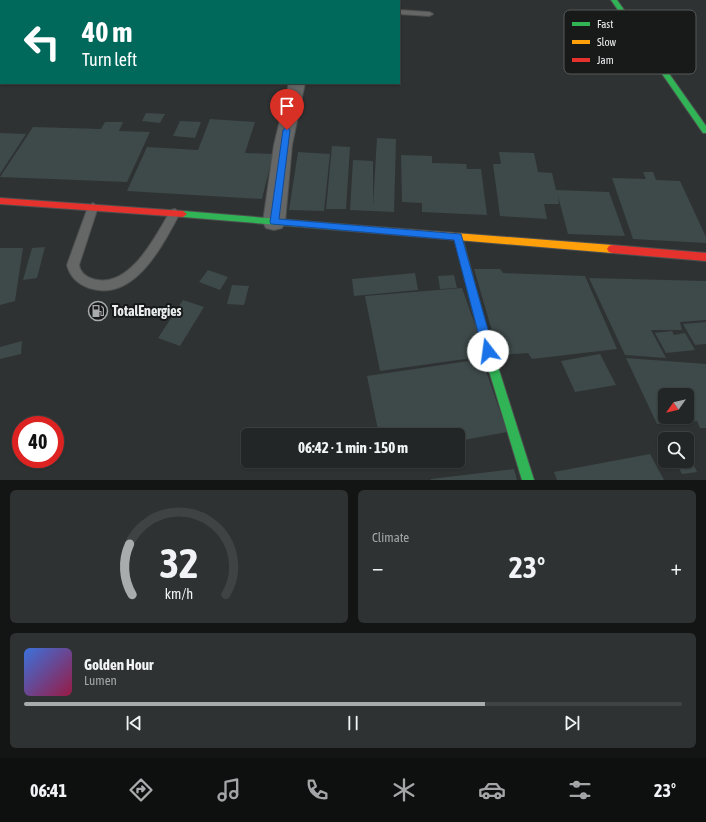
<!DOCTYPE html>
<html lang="en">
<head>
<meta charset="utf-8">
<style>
	body { margin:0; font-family:"Asap Condensed",sans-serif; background:#2f3232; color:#f1f3f6; height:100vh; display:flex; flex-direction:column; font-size:15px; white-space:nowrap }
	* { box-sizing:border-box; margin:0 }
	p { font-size:13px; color:#a3a5a7 }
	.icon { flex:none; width:22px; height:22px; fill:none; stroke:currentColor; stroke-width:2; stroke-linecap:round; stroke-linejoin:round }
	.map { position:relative; height:480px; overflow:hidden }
	.details { display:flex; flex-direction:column; gap:10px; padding:10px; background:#131515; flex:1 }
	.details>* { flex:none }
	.guide { position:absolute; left:0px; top:0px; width:400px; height:84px; box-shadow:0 1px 3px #0004,0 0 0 1px #404343; background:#00695c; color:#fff; overflow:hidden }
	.needle { width:26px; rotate:236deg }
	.tools { position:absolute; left:658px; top:388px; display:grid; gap:8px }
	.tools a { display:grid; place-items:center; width:36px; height:36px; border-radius:6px; background:#232626; box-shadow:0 1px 3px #0004,0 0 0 1px #404343; font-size:20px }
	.speed { position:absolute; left:12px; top:416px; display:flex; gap:8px; font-size:20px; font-weight:700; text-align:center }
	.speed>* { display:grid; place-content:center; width:52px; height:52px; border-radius:50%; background:#232626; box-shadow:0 1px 3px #0004,0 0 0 1px #404343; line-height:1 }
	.speed .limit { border:6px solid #d22; background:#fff; color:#111 }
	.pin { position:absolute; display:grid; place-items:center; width:34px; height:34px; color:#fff; margin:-41px -17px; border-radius:50% 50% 50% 0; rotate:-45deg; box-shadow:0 0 4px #0007 }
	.pin .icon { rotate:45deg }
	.me { position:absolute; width:44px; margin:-22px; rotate:345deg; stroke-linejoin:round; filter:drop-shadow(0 0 3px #0008) }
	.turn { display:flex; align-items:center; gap:14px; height:84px; padding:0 16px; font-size:18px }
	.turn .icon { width:52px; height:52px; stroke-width:2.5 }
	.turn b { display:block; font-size:28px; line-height:34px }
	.big { font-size:30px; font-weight:700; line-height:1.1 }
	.details .widget { flex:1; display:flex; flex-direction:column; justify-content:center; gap:6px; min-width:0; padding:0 14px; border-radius:6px; background:#2f3232 }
	.details .dial { align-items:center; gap:0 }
	.dial svg { height:104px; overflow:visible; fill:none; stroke:#404343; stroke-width:7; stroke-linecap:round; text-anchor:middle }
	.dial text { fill:#f1f3f6; stroke:none }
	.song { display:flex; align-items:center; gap:12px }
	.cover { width:48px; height:48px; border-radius:6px; background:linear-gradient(135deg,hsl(220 70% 55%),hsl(340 70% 35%)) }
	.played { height:4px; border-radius:2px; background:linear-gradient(90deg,#a9acac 70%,#404343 70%) }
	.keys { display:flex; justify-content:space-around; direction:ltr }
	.heat { display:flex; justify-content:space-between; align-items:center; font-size:22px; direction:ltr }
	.details .tiles { flex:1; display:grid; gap:10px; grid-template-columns:1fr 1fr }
	.widget:last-child { grid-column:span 2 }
	.trip { position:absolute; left:241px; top:428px; width:224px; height:40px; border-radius:6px; background:#232626; box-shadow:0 1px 3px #0004,0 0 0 1px #404343; font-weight:700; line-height:40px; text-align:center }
	.tabs { display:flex; height:64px; justify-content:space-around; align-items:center; background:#0e0f0f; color:#a3a5a7 }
	.tabs .icon { width:28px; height:28px }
	.tabs .current { color:#a9acac }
	.tabs b { font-size:18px; color:#f1f3f6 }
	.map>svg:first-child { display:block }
</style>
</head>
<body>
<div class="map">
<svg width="706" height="480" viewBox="0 0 706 480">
	<rect width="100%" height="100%" fill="#2f3232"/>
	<path fill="#3e494a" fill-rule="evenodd" d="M146 113 165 114 160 123 142 121Z
		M210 119 255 122 245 153 273 154 262 199 127 191 147 147 198 150Z
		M180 121 201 122 195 138 173 136Z
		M105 122H123L119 131 150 132 127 182 0 177 33 127 101 129Z
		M0 133 26 134 0 174Z
		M377 138 396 139 394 212 350 210 353 160 373 161V206Z
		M332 146 350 147 346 209H326Z
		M298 152 330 154 324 211 289 210Z
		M499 152 534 153 538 172 552 173 556 190 609 192 625 236 568 234 558 196 559 204H544L547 219 500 216 493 164H501Z
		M401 155 432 156V163L466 164 467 169H481L487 215 422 212V203L402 202Z
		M643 172H653L656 180 680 181 706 237V243L633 239 612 178 646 179Z
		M45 247 37 278 23 280 32 248Z
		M0 248H23L15 301 0 305Z
		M474 269H500L503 273 585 276 617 349 532 359 528 353 499 355Z
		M208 270 228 277 220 290 199 282Z
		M415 273 418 290 354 296 352 279Z
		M454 275 457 288 440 289 438 276Z
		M589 278 706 281V320L680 322 682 330H651L666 358 625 355Z
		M232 285 249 286 244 305 227 304Z
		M462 288 486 356 380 371 365 296Z
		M183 300 204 307 180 346 158 338Z
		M706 322V344L695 345 683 324Z
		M672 331 674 335 685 333 695 350 666 353 655 333Z
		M22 341 21 354 0 359V347Z
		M600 354 616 385 575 392 561 361Z
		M626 358 706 364V428H700L697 421 657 424ZM665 395H687V417H665Z
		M482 359 507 432 458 441V435H379L367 376Z
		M687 451 697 472 682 474 675 461H687Z
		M650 454 664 480H557L554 472Z
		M514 469 517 480H431V479Z"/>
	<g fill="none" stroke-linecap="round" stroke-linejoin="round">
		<defs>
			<path id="lane" d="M399 10 429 12 433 14 429 16 399 14Z
				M93 203 98 207 79 265C80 272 86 277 93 279 130 290 156 235 171 210L175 209 180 213C163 244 135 303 89 288 78 284 70 277 67 265L88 207Z"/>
			<path id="street" d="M305 0H319V1H305Z
				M289 83H305L292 145 285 222 282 228 274 230 266 228 263 222 274 145Z"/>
			<path id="fast" d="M611 0H617L706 126V133H703Z
				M183 211 351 225 355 228 351 231 183 217 179 214Z
				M458 234 461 235 462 237 493 351 534 480H522L483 351 454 237 455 235Z"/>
			<path id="slow" d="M351 225 612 245 615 246 617 249 615 252 612 253 351 231 347 228Z"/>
			<path id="jam" d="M0 198 183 211 187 214 183 217 0 204Z
				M612 245 706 253V261L612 253 609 252 607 249 609 246Z"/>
		</defs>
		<use href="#lane" stroke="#4e5050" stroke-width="2"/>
		<use href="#street" stroke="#4e5050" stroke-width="2"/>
		<use href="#fast" stroke="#4e5050" stroke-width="2"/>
		<use href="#slow" stroke="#4e5050" stroke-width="2"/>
		<use href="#jam" stroke="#4e5050" stroke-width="2"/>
		<path stroke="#656868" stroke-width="2" stroke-dasharray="2 2" stroke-linecap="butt" d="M179 0 201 1"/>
		<use href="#lane" fill="#656767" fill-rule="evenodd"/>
		<use href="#street" fill="#656767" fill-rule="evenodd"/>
		<use href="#fast" fill="#30b455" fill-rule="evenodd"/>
		<use href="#slow" fill="#ff9f0a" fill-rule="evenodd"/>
		<use href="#jam" fill="#e5322d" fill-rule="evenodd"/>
	</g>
	<path fill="#1a73e8" stroke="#114b97" d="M287 127 290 130 279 219 461 234 494 351 492 355 488 356 484 355 483 351 454 240 271 224 270 222 283 130Z"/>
	<defs>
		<symbol id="fuel-ring" viewBox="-11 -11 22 22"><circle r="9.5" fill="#181a1a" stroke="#a9acac" stroke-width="1.5"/><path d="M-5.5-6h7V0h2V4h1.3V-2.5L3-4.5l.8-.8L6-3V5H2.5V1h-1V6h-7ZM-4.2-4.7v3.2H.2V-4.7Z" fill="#a9acac"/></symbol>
	</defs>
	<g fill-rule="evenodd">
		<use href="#fuel-ring" x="87" y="300" width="22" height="22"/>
	</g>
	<g text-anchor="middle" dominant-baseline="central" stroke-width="4" stroke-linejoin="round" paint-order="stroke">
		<g font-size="14" font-weight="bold" fill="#eaeded" stroke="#181a1a" text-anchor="start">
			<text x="112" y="311">TotalEnergies</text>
		</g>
	</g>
	<rect x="564" y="10" width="132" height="64" rx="6" fill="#181a1a" stroke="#575959" stroke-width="1"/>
	<rect x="572" y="22" width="18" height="4" fill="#30b455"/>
	<rect x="572" y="40" width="18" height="4" fill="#ff9f0a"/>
	<rect x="572" y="58" width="18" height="4" fill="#e5322d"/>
	<g font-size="11" fill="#eaeded">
		<text x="597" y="28">Fast</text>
		<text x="597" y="46">Slow</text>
		<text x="597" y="64">Jam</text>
	</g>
</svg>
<div class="tools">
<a><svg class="needle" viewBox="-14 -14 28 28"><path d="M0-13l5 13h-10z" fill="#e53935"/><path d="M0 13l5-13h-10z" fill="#a3a5a7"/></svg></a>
<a><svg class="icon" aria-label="search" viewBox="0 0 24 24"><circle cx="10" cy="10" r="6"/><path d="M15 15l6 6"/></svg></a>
</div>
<div class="speed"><div class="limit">40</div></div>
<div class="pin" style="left:287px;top:130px;background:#d93025"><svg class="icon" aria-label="arrive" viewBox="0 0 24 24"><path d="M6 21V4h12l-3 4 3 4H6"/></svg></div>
<svg class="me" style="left:488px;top:351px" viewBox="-20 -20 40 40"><circle r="19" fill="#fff"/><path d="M0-13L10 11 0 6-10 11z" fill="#1a73e8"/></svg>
<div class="trip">06:42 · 1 min · 150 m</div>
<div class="guide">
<div class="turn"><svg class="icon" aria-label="left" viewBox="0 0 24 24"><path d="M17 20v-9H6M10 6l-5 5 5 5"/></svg><div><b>40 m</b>Turn left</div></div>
</div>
</div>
<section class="details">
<div class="tiles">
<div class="widget dial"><svg viewBox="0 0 100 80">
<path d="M14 69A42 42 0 1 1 86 69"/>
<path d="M14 69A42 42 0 0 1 12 30" stroke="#a9acac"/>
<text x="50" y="56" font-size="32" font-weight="700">32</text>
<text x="50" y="72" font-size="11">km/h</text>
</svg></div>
<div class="widget"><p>Climate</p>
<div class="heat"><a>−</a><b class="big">23°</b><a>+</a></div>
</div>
<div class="widget">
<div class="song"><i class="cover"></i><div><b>Golden Hour</b><p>Lumen</p></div></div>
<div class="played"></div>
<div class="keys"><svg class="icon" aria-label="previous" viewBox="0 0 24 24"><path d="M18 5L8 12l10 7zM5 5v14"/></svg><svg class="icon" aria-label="pause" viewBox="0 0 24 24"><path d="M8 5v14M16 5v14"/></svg><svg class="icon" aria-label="next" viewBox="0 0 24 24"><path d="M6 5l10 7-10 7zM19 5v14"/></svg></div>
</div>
</div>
</section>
<nav class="tabs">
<b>06:41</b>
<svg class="icon current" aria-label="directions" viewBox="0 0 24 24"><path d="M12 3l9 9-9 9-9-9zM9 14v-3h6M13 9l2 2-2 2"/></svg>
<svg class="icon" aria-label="music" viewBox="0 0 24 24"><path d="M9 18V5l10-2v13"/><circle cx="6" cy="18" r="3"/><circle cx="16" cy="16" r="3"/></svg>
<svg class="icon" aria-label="phone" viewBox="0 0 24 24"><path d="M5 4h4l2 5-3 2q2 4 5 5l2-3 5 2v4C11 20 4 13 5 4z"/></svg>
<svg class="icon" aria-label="climate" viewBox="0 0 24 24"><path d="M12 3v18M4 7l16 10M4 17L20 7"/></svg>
<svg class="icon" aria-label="car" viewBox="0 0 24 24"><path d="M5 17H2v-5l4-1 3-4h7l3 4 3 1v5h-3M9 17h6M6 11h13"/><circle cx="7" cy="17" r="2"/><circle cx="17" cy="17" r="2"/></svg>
<svg class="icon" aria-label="filters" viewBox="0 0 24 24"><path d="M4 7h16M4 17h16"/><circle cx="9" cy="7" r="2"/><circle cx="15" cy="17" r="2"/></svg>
<b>23°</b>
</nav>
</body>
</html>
